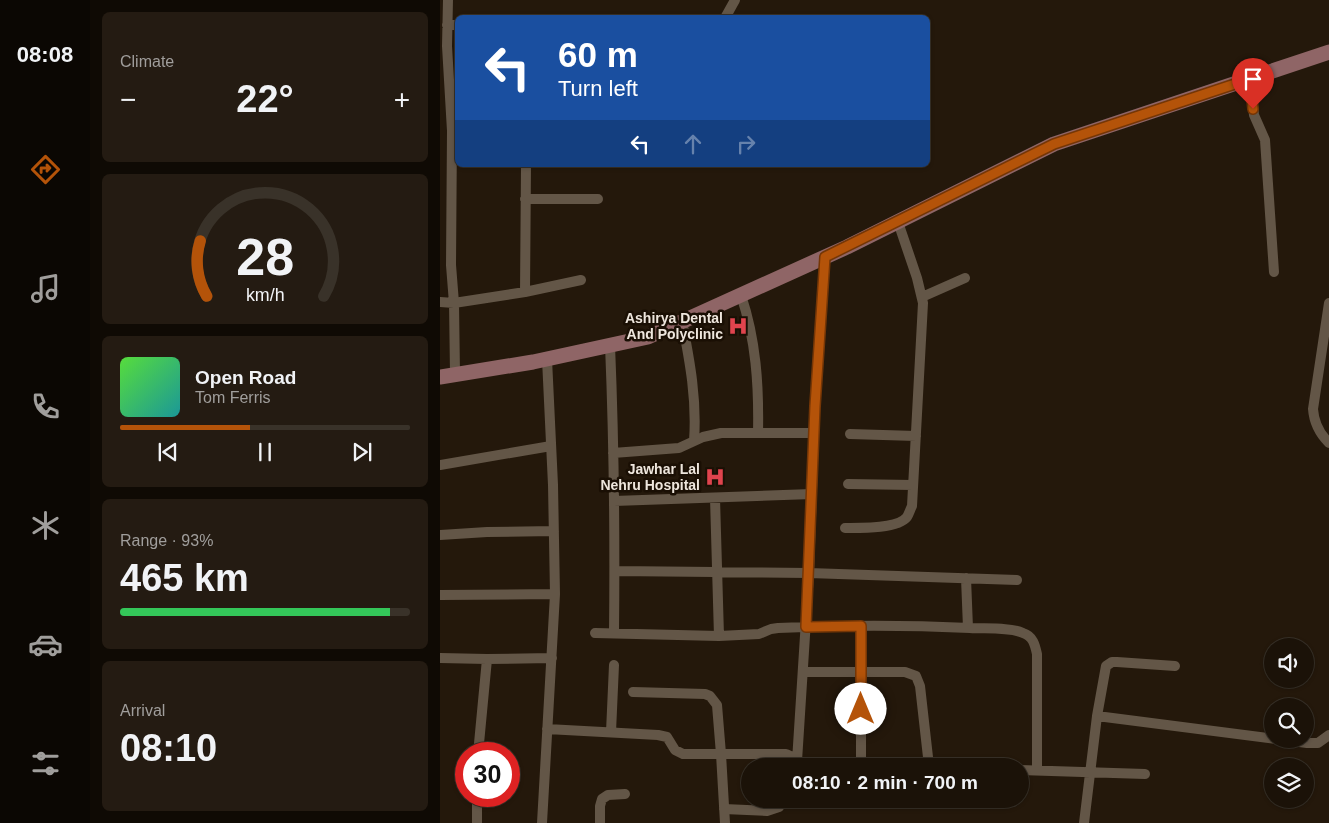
<!DOCTYPE html>
<html lang="en">
<head>
<meta charset="utf-8">
<style>
	body { margin:0; font-family:Arial,sans-serif; background:#241b12; color:#f1f3f6; height:100vh; display:flex; flex-direction:column; font-size:19px; white-space:nowrap }
	* { box-sizing:border-box; margin:0 }
	p { font-size:16px; color:#a09e9c }
	.icon { flex:none; width:28px; height:28px; fill:none; stroke:currentColor; stroke-width:2; stroke-linecap:round; stroke-linejoin:round }
	.map { position:relative; flex:1; overflow:hidden }
	.details { display:flex; flex-direction:column; gap:12px; padding:12px; background:#0f0a04; width:350px }
	.details>* { flex:none }
	.banner { position:absolute; left:15px; top:15px; width:475px; height:152px; border-radius:8px; box-shadow:0 1px 4px #0004,0 0 0 1px #393229; background:#1a4fa0; color:#fff; overflow:hidden }
	.controls { position:absolute; left:824px; top:638px; display:grid; gap:10px }
	.controls a { display:grid; place-items:center; width:50px; height:50px; border-radius:50%; background:#1b1208; box-shadow:0 1px 4px #0004,0 0 0 1px #393229; font-size:25px }
	.speed { position:absolute; left:15px; top:742px; display:flex; gap:10px; font-size:25px; font-weight:700; text-align:center }
	.speed>* { display:grid; place-content:center; width:65px; height:65px; border-radius:50%; background:#1b1208; box-shadow:0 1px 4px #0004,0 0 0 1px #393229; line-height:1 }
	.speed .limit { border:8px solid #d22; background:#fff; color:#111 }
	.pin { position:absolute; display:grid; place-items:center; width:42px; height:42px; color:#fff; margin:-51px -21px; border-radius:50% 50% 50% 0; rotate:-45deg; box-shadow:0 0 5px #0007 }
	.pin .icon { rotate:45deg }
	.me { position:absolute; width:55px; margin:-28px; rotate:0deg; stroke-linejoin:round; filter:drop-shadow(0 0 4px #0008) }
	.turn { display:flex; align-items:center; gap:18px; height:105px; padding:0 20px; font-size:22px }
	.turn .icon { width:65px; height:65px; stroke-width:2.5 }
	.turn b { display:block; font-size:35px; line-height:42px }
	.lanes { display:flex; align-items:center; height:48px; padding:0 20px; background:#0003; justify-content:center; gap:25px; direction:ltr }
	.lanes .off { opacity:.35 }
	.big { font-size:38px; font-weight:700; line-height:1.1 }
	.details .widget { flex:1; display:flex; flex-direction:column; justify-content:center; gap:8px; min-width:0; padding:0 18px; border-radius:8px; background:#241b12 }
	.details .dial { align-items:center; gap:0 }
	.dial svg { height:130px; overflow:visible; fill:none; stroke:#393229; stroke-width:7; stroke-linecap:round; text-anchor:middle }
	.dial text { fill:#f1f3f6; stroke:none }
	.song { display:flex; align-items:center; gap:15px }
	.cover { width:60px; height:60px; border-radius:8px; background:linear-gradient(135deg,hsl(110 70% 55%),hsl(180 70% 35%)) }
	.played { height:5px; border-radius:2px; background:linear-gradient(90deg,#b45309 45%,#393229 45%) }
	.keys { display:flex; justify-content:space-around; direction:ltr }
	.heat { display:flex; justify-content:space-between; align-items:center; font-size:28px; direction:ltr }
	.charge { height:8px; border-radius:4px; background:linear-gradient(90deg,#34c759 93%,#393229 0) }
	.trip { position:absolute; left:301px; top:758px; width:288px; height:50px; border-radius:25px; background:#1b1208; box-shadow:0 1px 4px #0004,0 0 0 1px #393229; font-weight:700; line-height:50px; text-align:center }
	main { display:flex; flex:1; min-height:0 }
	.tabs { display:flex; flex-direction:column; width:90px; justify-content:space-around; align-items:center; background:#0b0703; color:#a09e9c }
	.tabs .icon { width:35px; height:35px }
	.tabs .current { color:#b45309 }
	.tabs b { font-size:22px; color:#f1f3f6 }
	.map>svg:first-child { display:block }
</style>
</head>
<body>
<main>
<nav class="tabs">
<b>08:08</b>
<svg class="icon current" aria-label="directions" viewBox="0 0 24 24"><path d="M12 3l9 9-9 9-9-9zM9 14v-3h6M13 9l2 2-2 2"/></svg>
<svg class="icon" aria-label="music" viewBox="0 0 24 24"><path d="M9 18V5l10-2v13"/><circle cx="6" cy="18" r="3"/><circle cx="16" cy="16" r="3"/></svg>
<svg class="icon" aria-label="phone" viewBox="0 0 24 24"><path d="M5 4h4l2 5-3 2q2 4 5 5l2-3 5 2v4C11 20 4 13 5 4z"/></svg>
<svg class="icon" aria-label="climate" viewBox="0 0 24 24"><path d="M12 3v18M4 7l16 10M4 17L20 7"/></svg>
<svg class="icon" aria-label="car" viewBox="0 0 24 24"><path d="M5 17H2v-5l4-1 3-4h7l3 4 3 1v5h-3M9 17h6M6 11h13"/><circle cx="7" cy="17" r="2"/><circle cx="17" cy="17" r="2"/></svg>
<svg class="icon" aria-label="filters" viewBox="0 0 24 24"><path d="M4 7h16M4 17h16"/><circle cx="9" cy="7" r="2"/><circle cx="15" cy="17" r="2"/></svg>
</nav>
<section class="details">
<div class="widget"><p>Climate</p>
<div class="heat"><a>−</a><b class="big">22°</b><a>+</a></div>
</div>
<div class="widget dial"><svg viewBox="0 0 100 80">
<path d="M14 69A42 42 0 1 1 86 69"/>
<path d="M14 69A42 42 0 0 1 10 35" stroke="#b45309"/>
<text x="50" y="56" font-size="32" font-weight="700">28</text>
<text x="50" y="72" font-size="11">km/h</text>
</svg></div>
<div class="widget">
<div class="song"><i class="cover"></i><div><b>Open Road</b><p>Tom Ferris</p></div></div>
<div class="played"></div>
<div class="keys"><svg class="icon" aria-label="previous" viewBox="0 0 24 24"><path d="M18 5L8 12l10 7zM5 5v14"/></svg><svg class="icon" aria-label="pause" viewBox="0 0 24 24"><path d="M8 5v14M16 5v14"/></svg><svg class="icon" aria-label="next" viewBox="0 0 24 24"><path d="M6 5l10 7-10 7zM19 5v14"/></svg></div>
</div>
<div class="widget"><p>Range · 93%</p><b class="big">465 km</b><div class="charge"></div></div>
<div class="widget"><p>Arrival</p><b class="big">08:10</b></div>
</section>
<div class="map">
<svg width="889" height="823" viewBox="0 0 889 823">
	<rect width="100%" height="100%" fill="#24180b"/>
	<g fill="none" stroke-linecap="round" stroke-linejoin="round">
		<path stroke="#635647" stroke-width="10" d="M8 0 7 46 12 131 11 265 14 303 15 374
			M285 18 295 0
			M7 25H18
			M810 79 814 115 825 140 834 272
			M85 199H158
			M85 292 86 165
			M301 295C316 340 319 385 318 433
			M482 297 525 278
			M0 302 14 303 85 292 141 280
			M889 303 873 409C874 423 879 433 889 443
			M242 321C250 362 257 400 254 441
			M170 345C174 441 175 537 174 633
			M410 434 476 436
			M173 453 239 448 263 437 281 433H374
			M0 465 111 446
			M408 484 473 485
			M275 498 279 636
			M174 501 372 494
			M405 528C419 528 458 529 467 517 469 514 470 510 472 506L483 303 477 278 458 222
			M0 535 47 532 114 531
			M175 571 369 573 577 580
			M526 578 528 628
			M0 595 115 594
			M155 633 279 636 319 634 331 629 338 628C402 625 466 625 530 628 545 629 570 627 583 633 593 636 595 645 597 654V770
			M0 658 47 659 112 658
			M363 672H465L476 676 480 686 489 766
			M193 692 265 694 270 696 277 705 281 754 285 823
			M657 716 867 743H878L889 735
			M107 729 218 735 227 737 235 750 243 754H345C354 756 357 763 366 765L453 766
			M171 732 174 665
			M38 754 47 659
			M339 754 342 766
			M357 761 369 573 375 406 385 257
			M421 766V626
			M580 770 705 774
			M284 809 327 811 339 807 344 799
			M37 823V796
			M102 823 115 594 113 485 107 359
			M160 823V806L162 799 168 795 185 794
			M644 823 657 716 666 666 672 662H677L735 666"/>
		<path stroke="#8f6566" stroke-width="15" d="M0 377 93 362 208 337 407 247 614 144 889 52"/>
	</g>
	<g fill="none" stroke-linecap="round" stroke-linejoin="round">
		<defs>
			<path id="route" d="M421 709V626L366 627 375 406 385 257 614 144 810 79 813 109"/>
		</defs>
		<use href="#route" stroke="#753606" stroke-width="12"/>
		<use href="#route" stroke="#b45309" stroke-width="9"/>
	</g>
	<defs>
		<symbol id="hospital-bare" viewBox="-9 -9 18 18"><path d="M-5-5h3v3.5h4V-5h3V5h-3V1.5h-4V5h-3Z" fill="#e0444e" stroke="#1a0f04" stroke-width="2.5" paint-order="stroke"/></symbol>
	</defs>
	<g fill-rule="evenodd">
		<use href="#hospital-bare" x="284" y="312" width="28" height="28"/>
		<use href="#hospital-bare" x="261" y="463" width="28" height="28"/>
	</g>
	<g text-anchor="middle" dominant-baseline="central" stroke-width="5" stroke-linejoin="round" paint-order="stroke">
		<g font-size="14" font-weight="bold" fill="#eee6dd" stroke="#1a0f04" text-anchor="end">
			<text x="283" y="318">Ashirya Dental<tspan x="283" dy="16">And Polyclinic</tspan></text>
			<text x="260" y="469">Jawhar Lal<tspan x="260" dy="16">Nehru Hospital</tspan></text>
		</g>
	</g>
</svg>
<div class="controls">
<a><svg class="icon" aria-label="sound" viewBox="0 0 24 24"><path d="M4 9h4l5-4v14l-5-4H4zM17 9q2 3 0 6"/></svg></a>
<a><svg class="icon" aria-label="search" viewBox="0 0 24 24"><circle cx="10" cy="10" r="6"/><path d="M15 15l6 6"/></svg></a>
<a><svg class="icon" aria-label="layers" viewBox="0 0 24 24"><path d="M12 4l9 5-9 5-9-5zM3 14l9 5 9-5"/></svg></a>
</div>
<div class="speed"><div class="limit">30</div></div>
<div class="pin" style="left:813px;top:109px;background:#d93025"><svg class="icon" aria-label="arrive" viewBox="0 0 24 24"><path d="M6 21V4h12l-3 4 3 4H6"/></svg></div>
<svg class="me" style="left:421px;top:709px" viewBox="-20 -20 40 40"><circle r="19" fill="#fff"/><path d="M0-13L10 11 0 6-10 11z" fill="#b45309"/></svg>
<div class="trip">08:10 · 2 min · 700 m</div>
<div class="banner">
<div class="turn"><svg class="icon" aria-label="left" viewBox="0 0 24 24"><path d="M17 20v-9H6M10 6l-5 5 5 5"/></svg><div><b>60 m</b>Turn left</div></div>
<div class="lanes"><svg class="icon" aria-label="left" viewBox="0 0 24 24"><path d="M17 20v-9H6M10 6l-5 5 5 5"/></svg><svg class="icon off" aria-label="ahead" viewBox="0 0 24 24"><path d="M12 20V5M6 11l6-6 6 6"/></svg><svg class="icon off" aria-label="right" viewBox="0 0 24 24"><path d="M7 20v-9h11M14 6l5 5-5 5"/></svg></div>
</div>
</div>
</main>
</body>
</html>
